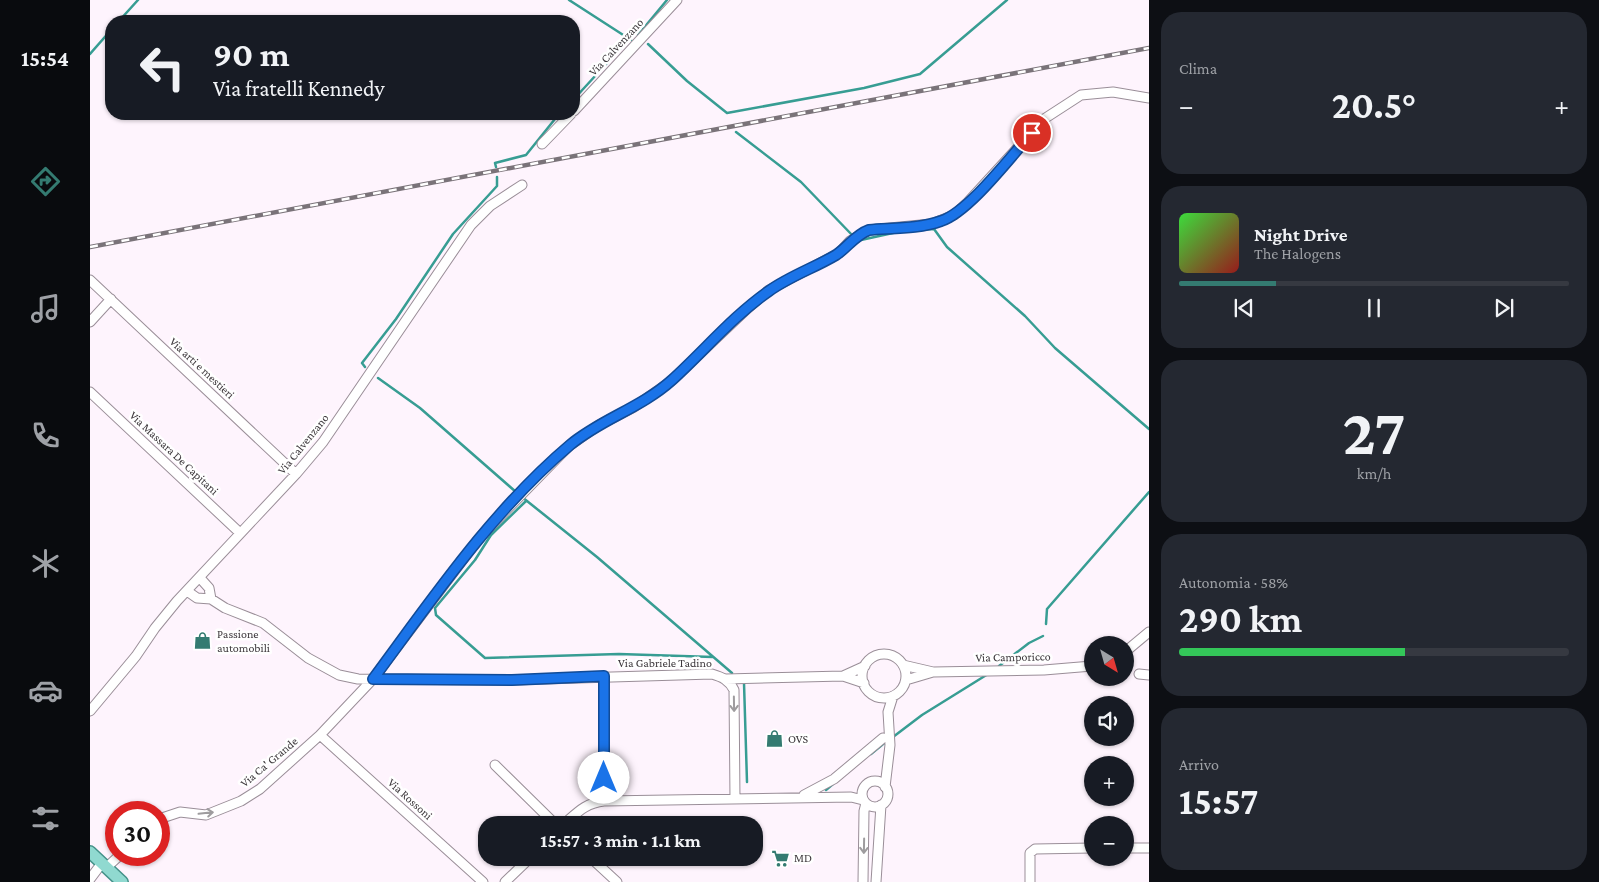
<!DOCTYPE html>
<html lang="it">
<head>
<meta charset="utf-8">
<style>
	body { margin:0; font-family:"Crimson Pro",serif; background:#242831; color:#f1f3f6; height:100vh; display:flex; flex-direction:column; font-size:19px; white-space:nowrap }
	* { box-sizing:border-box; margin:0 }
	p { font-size:16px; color:#9ea1a6 }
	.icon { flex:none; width:28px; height:28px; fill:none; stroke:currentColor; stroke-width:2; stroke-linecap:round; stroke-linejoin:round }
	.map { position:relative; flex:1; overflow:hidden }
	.drawer { display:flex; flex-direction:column; gap:12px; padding:12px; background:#0d0f14; width:450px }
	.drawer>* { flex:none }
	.hud { position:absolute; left:15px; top:15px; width:475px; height:105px; border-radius:20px; box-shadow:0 1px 4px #0004; background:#171b24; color:#f1f3f6; overflow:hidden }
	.needle { width:32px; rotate:143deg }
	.fabs { position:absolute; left:994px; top:636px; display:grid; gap:10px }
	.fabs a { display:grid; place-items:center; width:50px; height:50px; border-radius:50%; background:#171b24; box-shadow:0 1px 4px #0004; font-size:25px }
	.speed { position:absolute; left:15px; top:801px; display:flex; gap:10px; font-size:25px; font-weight:700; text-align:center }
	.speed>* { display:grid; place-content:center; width:65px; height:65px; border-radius:50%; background:#171b24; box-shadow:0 1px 4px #0004; line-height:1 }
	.speed .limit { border:8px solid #d22; background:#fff; color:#111 }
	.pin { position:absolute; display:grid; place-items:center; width:42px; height:42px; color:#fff; margin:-21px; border:2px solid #fff; border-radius:50%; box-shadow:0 1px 5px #0007 }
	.me { position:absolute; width:55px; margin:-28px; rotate:0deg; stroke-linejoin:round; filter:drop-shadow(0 0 4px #0008) }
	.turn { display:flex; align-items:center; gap:18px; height:105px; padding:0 25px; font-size:22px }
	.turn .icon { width:65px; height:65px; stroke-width:2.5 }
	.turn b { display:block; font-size:35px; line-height:42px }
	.big { font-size:38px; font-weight:700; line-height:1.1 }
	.drawer .card { flex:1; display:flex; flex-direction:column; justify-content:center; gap:8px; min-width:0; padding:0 18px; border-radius:20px; background:#242831 }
	.drawer .dial { align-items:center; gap:0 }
	.dial b { font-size:65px; line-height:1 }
	.song { display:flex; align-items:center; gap:15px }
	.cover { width:60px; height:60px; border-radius:8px; background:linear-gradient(135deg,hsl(120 70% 55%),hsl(0 70% 35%)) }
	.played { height:5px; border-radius:2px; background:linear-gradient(90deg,#347b71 25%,#363941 25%) }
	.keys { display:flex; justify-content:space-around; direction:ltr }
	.heat { display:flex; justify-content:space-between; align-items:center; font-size:28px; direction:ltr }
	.charge { height:8px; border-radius:4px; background:linear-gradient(90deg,#34c759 58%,#363941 0) }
	.trip { position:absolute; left:388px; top:816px; width:285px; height:50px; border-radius:20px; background:#171b24; box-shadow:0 1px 4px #0004; font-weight:700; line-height:50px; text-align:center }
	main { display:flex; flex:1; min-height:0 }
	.tab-bar { display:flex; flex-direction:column; width:90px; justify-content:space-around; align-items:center; background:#090b0e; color:#9ea1a6 }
	.tab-bar .icon { width:35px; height:35px }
	.tab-bar .active { color:#347b71 }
	.tab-bar b { font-size:22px; color:#f1f3f6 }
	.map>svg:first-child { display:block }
</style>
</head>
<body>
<main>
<nav class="tab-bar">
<b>15:54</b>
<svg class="icon active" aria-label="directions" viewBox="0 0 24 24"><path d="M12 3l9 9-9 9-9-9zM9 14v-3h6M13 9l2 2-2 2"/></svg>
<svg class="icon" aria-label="music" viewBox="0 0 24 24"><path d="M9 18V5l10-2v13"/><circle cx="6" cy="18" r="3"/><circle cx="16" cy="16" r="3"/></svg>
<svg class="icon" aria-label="phone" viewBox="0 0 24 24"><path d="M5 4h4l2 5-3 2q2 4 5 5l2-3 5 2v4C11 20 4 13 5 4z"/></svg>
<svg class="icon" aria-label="climate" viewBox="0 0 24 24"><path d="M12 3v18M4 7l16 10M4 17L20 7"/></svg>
<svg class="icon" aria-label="car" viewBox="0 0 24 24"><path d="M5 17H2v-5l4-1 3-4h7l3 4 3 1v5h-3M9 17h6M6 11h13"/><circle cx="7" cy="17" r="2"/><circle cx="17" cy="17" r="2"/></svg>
<svg class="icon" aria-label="filters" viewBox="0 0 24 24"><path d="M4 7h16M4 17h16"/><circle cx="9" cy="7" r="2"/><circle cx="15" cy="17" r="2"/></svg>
</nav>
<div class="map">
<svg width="1059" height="882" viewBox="0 0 1059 882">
	<rect width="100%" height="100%" fill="#fef4fd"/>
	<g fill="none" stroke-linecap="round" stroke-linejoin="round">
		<path stroke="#379d93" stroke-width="2.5" d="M479 0 541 40
			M29 21 48 0
			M548 35 577 0
			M558 44 597 81 637 113 774 88 830 74 917 0
			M0 54 21 30
			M484 99 540 38
			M646 132 711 182 763 236
			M406 167 405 163 436 155 469 114
			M825 230 844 229 857 247 935 316 965 348 1059 429
			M771 240 812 231
			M275 367 272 363 306 319 363 234 407 186V177
			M288 378 330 408 426 492
			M432 497 507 557 642 673
			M436 501 401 535 385 560 345 608 346 615 395 658 529 654 623 657
			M956 624 957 609 1059 492
			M909 666 939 643 953 636
			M654 683 657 782
			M803 737 832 715 898 674
			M781 754 798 740
			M736 790 743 784"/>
		<defs>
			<path id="minor" d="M484 111 587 0
				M452 144 481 114
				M0 280 206 474
				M0 322 21 299
				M0 392 150 533
				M110 578 119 588 121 599
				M97 591 107 598 121 599 135 608 173 623 218 658 249 675 268 679 422 680 622 674C632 677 639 680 644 690L645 799
				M1035 652 1059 632
				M772 676a22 22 0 1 1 44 0a22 22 0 1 1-44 0Z
				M813 665 843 672 954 670 1002 666
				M1049 674 1059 675
				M514 676V801
				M753 676 775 666
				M636 679 753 676 774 683
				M816 680 843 672
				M0 711 46 656 65 628 87 601 206 474 233 442 381 225 400 206 432 185
				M230 735 393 882
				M405 765 466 825
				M772 794a13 13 0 1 1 26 0a13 13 0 1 1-26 0Z
				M795 787 800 745 798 712 803 696
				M714 795 744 779 793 738
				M69 819 90 812 116 815 151 801 170 789 230 735 283 679 390 537 479 446 509 425 544 407 580 382 658 308 679 290 749 253 760 241 779 230 841 224 864 215 878 202 954 119 991 95 1023 92 1059 98
				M473 825C487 813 495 803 514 801L761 797 773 800
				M1035 848H1059
				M501 858 527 882
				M17 867 30 855
				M0 879 12 863
				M415 882 440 858
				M773 882 774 811 776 803
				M786 882 791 805
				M940 882V853L945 849 1002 848"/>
			<path id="major" d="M0 852 32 882"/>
		</defs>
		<use href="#minor" stroke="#9a8e98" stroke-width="11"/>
		<use href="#major" stroke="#439088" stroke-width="14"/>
		<use href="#minor" stroke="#fff" stroke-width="9"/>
		<use href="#major" stroke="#90d9d0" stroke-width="11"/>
		<defs>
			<path id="rail" d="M0 247 1059 48"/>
		</defs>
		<use href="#rail" stroke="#7a7379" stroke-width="4.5"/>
		<use href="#rail" stroke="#fff" stroke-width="2.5" stroke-dasharray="8" stroke-linecap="butt"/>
	</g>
	<defs><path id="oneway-shaft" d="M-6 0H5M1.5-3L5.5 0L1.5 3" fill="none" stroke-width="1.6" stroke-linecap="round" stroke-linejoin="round" transform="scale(1.25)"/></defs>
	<g stroke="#9e9c9e">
		<use href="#oneway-shaft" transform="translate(644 704) rotate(89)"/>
		<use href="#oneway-shaft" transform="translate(116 813) rotate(-6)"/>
		<use href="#oneway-shaft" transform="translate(774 846) rotate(91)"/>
	</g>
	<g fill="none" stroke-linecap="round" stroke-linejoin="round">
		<defs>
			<path id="route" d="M514 778V676L422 680 283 679C343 598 402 511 480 445 511 419 551 408 582 380 614 351 643 316 679 291 700 276 724 268 746 255 758 247 765 235 779 230 802 228 829 229 851 221 879 212 921 156 942 133"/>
		</defs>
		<use href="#route" stroke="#114b97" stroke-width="12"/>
		<use href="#route" stroke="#1a73e8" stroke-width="9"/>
	</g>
	<defs>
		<symbol id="shop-bare" viewBox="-9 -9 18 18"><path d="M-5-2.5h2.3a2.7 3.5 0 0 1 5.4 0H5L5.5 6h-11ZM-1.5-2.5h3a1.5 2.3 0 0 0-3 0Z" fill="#347b71" stroke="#fff" stroke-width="2.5" paint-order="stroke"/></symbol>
		<symbol id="supermarket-bare" viewBox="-9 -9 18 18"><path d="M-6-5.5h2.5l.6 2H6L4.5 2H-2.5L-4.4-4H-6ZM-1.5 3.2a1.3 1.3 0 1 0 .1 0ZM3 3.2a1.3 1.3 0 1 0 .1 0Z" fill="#347b71" stroke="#fff" stroke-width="2.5" paint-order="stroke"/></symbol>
	</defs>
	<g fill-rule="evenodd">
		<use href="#shop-bare" x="100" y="628" width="25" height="25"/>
		<use href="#shop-bare" x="672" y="726" width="25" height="25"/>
		<use href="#supermarket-bare" x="678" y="846" width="25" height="25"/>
	</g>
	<g text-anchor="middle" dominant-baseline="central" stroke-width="5" stroke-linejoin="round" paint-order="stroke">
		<g font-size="12" fill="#3d383c" stroke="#fff">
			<text transform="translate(526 47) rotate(-47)">Via Calvenzano</text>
			<text transform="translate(112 368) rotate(43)">Via arti e mestieri</text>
			<text transform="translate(213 444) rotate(-51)">Via Calvenzano</text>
			<text transform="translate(84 453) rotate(43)">Via Massara De Capitani</text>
			<text transform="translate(923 657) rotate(-1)">Via Camporicco</text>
			<text x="575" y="663">Via Gabriele Tadino</text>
			<text transform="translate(179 762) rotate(-40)">Via Ca' Grande</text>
			<text transform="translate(320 799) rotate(42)">Via Rossoni</text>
		</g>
		<g font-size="12" fill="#3d383c" stroke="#fff" text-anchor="start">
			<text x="127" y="634">Passione<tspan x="127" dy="14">automobili</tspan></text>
			<text x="698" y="739">OVS</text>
			<text x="704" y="858">MD</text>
		</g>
	</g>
</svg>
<div class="fabs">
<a><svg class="needle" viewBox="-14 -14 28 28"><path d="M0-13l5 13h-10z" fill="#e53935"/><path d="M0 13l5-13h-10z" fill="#9ea1a6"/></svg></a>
<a><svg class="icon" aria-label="sound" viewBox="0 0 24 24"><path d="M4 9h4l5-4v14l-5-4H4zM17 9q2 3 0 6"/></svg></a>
<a>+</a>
<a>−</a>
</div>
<div class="speed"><div class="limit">30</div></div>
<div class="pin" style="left:942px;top:133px;background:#d93025"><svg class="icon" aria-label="arrive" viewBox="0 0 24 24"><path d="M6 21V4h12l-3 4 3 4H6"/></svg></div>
<svg class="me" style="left:514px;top:778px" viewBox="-20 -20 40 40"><circle r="19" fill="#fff"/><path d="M0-13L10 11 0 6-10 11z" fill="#1a73e8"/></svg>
<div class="trip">15:57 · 3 min · 1.1 km</div>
<div class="hud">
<div class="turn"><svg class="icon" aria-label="left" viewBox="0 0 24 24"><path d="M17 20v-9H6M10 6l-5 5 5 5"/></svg><div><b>90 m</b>Via fratelli Kennedy</div></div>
</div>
</div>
<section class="drawer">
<div class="card"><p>Clima</p>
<div class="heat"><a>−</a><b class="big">20.5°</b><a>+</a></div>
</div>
<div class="card">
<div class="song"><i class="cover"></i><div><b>Night Drive</b><p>The Halogens</p></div></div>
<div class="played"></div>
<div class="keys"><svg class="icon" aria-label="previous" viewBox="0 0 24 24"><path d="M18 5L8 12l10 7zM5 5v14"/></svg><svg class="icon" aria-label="pause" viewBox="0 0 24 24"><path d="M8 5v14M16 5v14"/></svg><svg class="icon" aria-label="next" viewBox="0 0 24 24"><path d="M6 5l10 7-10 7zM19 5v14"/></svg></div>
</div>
<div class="card dial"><b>27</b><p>km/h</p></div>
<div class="card"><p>Autonomia · 58%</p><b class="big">290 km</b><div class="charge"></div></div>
<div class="card"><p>Arrivo</p><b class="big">15:57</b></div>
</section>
</main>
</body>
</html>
